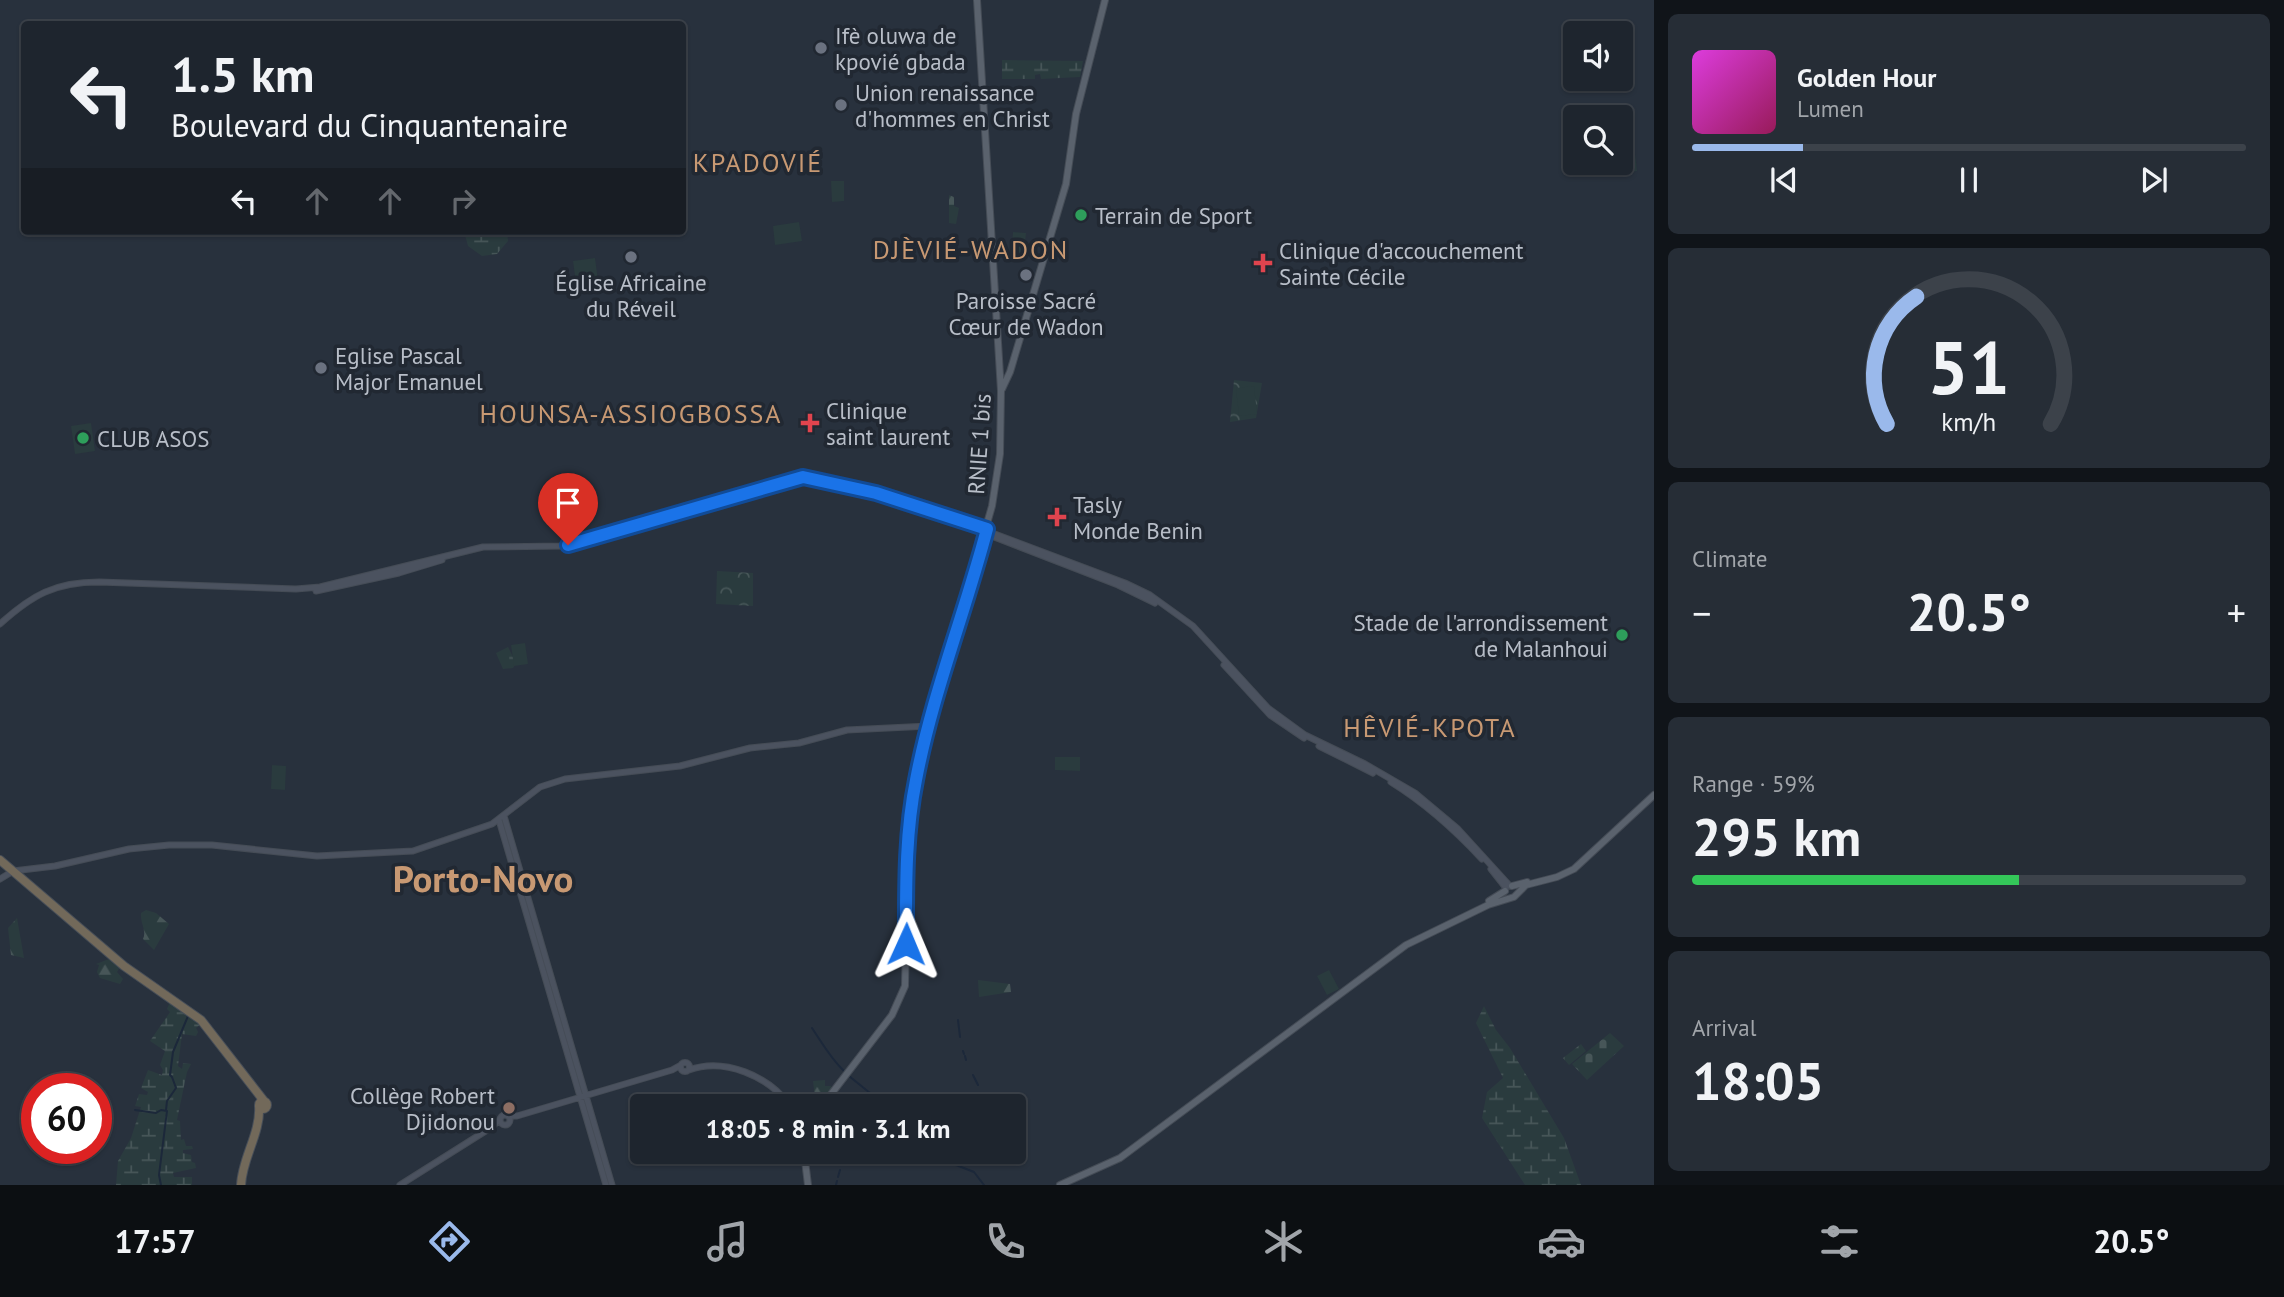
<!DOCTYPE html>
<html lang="en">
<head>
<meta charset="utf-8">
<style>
	body { margin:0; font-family:"PT Sans",sans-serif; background:#262d36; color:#f1f3f6; height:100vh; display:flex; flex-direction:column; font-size:26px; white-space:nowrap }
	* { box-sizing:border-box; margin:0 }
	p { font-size:23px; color:#a1a5aa }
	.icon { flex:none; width:38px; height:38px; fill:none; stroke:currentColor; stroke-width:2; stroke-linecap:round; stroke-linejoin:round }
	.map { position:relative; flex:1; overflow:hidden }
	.sheet { display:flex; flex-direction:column; gap:14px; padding:14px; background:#101419; width:630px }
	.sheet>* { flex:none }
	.banner { position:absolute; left:21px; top:21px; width:665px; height:214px; border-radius:7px; box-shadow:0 2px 5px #0004,0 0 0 2px #3c424a; background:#1e252e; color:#f1f3f6; overflow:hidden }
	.buttons { position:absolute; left:1563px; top:21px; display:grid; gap:14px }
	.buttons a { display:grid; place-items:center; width:70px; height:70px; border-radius:7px; background:#1e252e; box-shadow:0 2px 5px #0004,0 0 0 2px #3c424a; font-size:35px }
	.speed { position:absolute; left:21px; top:1073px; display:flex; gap:14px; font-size:35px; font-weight:700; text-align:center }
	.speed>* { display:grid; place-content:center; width:91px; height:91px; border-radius:50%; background:#1e252e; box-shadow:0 2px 5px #0004,0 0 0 2px #3c424a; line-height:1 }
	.speed .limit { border:10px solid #d22; background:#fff; color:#111 }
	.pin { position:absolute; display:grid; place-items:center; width:60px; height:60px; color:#fff; margin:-72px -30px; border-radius:50% 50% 50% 0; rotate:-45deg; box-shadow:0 0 7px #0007 }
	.pin .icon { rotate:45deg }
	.me { position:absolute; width:77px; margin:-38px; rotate:1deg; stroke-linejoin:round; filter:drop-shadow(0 0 5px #0008) }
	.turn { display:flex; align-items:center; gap:24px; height:147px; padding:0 35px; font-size:32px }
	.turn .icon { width:91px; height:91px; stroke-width:2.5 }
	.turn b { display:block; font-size:49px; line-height:60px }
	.lanes { display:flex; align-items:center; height:66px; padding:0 35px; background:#0003; justify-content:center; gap:35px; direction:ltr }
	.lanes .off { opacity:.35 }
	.big { font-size:52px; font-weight:700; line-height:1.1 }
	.sheet .card { flex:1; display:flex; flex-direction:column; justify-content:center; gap:10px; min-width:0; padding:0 24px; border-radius:10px; background:#262d36 }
	.sheet .dial { align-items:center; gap:0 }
	.dial svg { height:182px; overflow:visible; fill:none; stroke:#3c424a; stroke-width:7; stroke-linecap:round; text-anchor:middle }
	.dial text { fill:#f1f3f6; stroke:none }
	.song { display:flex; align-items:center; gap:21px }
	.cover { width:84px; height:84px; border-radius:10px; background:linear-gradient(135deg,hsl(300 70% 55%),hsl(330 70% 35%)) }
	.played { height:7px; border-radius:4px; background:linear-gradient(90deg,#9ab9eb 20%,#3c424a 20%) }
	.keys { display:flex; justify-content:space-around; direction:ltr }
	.heat { display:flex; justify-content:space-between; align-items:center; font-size:38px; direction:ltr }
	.charge { height:10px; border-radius:5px; background:linear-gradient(90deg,#34c759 59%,#3c424a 0) }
	.trip { position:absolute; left:630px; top:1094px; width:396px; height:70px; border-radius:7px; background:#1e252e; box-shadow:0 2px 5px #0004,0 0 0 2px #3c424a; font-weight:700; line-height:70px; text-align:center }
	.tab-bar { display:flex; height:112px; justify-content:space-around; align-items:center; background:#0c0f12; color:#a1a5aa }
	.tab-bar .icon { width:49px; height:49px }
	.tab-bar .on { color:#9ab9eb }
	.tab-bar b { font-size:32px; color:#f1f3f6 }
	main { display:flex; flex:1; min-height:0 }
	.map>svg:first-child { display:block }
</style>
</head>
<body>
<main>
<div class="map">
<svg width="1654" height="1185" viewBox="0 0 1654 1185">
	<defs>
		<pattern id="forest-firs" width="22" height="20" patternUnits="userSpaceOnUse" patternTransform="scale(1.75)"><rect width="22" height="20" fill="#2a3b3e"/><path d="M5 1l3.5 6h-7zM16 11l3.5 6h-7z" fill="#475658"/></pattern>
		<pattern id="wetland-marsh" width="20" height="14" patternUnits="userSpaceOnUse" patternTransform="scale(1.75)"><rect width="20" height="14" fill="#2a3b3e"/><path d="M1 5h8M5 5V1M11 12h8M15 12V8" fill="none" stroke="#475658"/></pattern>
		<pattern id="cemetery-stones" width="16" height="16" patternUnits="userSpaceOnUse" patternTransform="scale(1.75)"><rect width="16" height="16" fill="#2a3b3e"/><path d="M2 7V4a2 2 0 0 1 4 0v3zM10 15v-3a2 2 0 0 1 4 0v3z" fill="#475658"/></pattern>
		<pattern id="park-crowns" width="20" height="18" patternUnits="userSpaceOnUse" patternTransform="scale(1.75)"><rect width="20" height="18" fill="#2a3b3e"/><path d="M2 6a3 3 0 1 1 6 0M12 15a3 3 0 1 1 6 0" fill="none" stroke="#475658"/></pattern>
	</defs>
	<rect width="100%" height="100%" fill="#28313d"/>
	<path fill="url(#forest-firs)" d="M1575 126V163H1596L1595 167 1563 162 1565 128Z
		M949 195 954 197V206L959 208 956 224 949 223Z
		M146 910 156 913 169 924 154 950 143 939C147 931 140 923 141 913Z
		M17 918 24 958 11 955 8 928Z
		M109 959 120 967 117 972 123 979 120 984 100 978 97 972 99 965 96 964Z
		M978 980 1010 984 1011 992 979 997Z
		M825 1080V1086H831V1091L816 1106 813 1081Z"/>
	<path fill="url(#wetland-marsh)" d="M1002 60 1083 61 1080 77 1041 79 1040 74 1035 75V79H1002Z
		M464 231H507L508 241 497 254 482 256 468 246Z
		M508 647 516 663 513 668 503 669 496 653Z
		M170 1002 201 1024 196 1028 198 1032 196 1036 182 1034 178 1066 182 1069 183 1063 191 1064 187 1072 177 1120 180 1121 181 1140 184 1139 186 1146H192L193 1149 183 1150V1153L191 1155 192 1162 195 1163 196 1168 173 1173 174 1177H192V1185H116L118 1161 131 1138 141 1107 135 1106 139 1094 147 1095 148 1092 141 1088 148 1070 162 1075 163 1070 160 1065 165 1051 150 1041 170 1012 167 1009Z
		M1484 1006 1496 1030 1510 1048 1564 1138 1581 1185H1525L1482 1118 1487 1092 1503 1078 1476 1023Z"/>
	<path fill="url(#cemetery-stones)" d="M1610 1033 1624 1046 1587 1080 1572 1064Z
		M1581 1044 1586 1051 1569 1065 1563 1058Z"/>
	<path fill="url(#park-crowns)" d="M1234 380 1262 383 1256 418 1230 422Z
		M717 571 753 573V606L716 604Z"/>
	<path fill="#2a3b3e" d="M1635 154 1637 171 1611 175 1610 163H1620L1621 156Z
		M831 181H844V201L832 202Z
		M799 222 802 241 775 245 773 226Z
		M1013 232 1026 233 1024 253 1011 252Z
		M595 258 599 288 577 291 573 261Z
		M1254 386 1257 414 1239 416 1236 388Z
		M91 423 95 451 75 454 71 426Z
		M525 643 528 664 514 666 511 645Z
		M1055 757H1080V771L1055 770Z
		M272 765 286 766 285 790 271 789Z
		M1329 970 1339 989 1327 995 1317 976Z"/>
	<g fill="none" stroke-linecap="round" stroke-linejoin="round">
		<path stroke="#1c283a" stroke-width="2" d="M958 1020 960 1037
			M812 1028C822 1043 831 1059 844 1071
			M963 1051 964 1054
			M965 1056 966 1060
			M973 1075 978 1085
			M849 1076 886 1106
			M135 1110 156 1113 161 1110 167 1111 159 1175 161 1185
			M166 1110 167 1101 176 1088 172 1077 170 1075 173 1052 188 1016
			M953 1152 951 1156 956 1165 974 1172 984 1185
			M838 1177 840 1170
			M836 1185 837 1181"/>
		<defs>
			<path id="secondary" d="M910 508 947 519
				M966 526 1118 585 1155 603
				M316 591 399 573 442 560
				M0 624C32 595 55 582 99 582L296 589 320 587 483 547 561 546 580 543 795 478 811 477 876 493 947 516 1125 583 1150 595 1193 626 1268 708 1305 735 1365 764 1415 793 1458 829 1510 886
				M1224 665 1270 715 1304 738
				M1319 746 1373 773
				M1391 782C1425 803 1455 830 1482 859
				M504 816 612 1185
				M499 820 606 1185
				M1491 869 1506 888
				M0 879 13 871 55 866 129 849 169 845H212L317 856 413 851 492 824 540 787 565 779 680 766 750 748 799 743 847 730 929 726
				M680.5 1067a4.5 4.5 0 1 1 9 0a4.5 4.5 0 1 1-9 0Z
				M689 1070C724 1057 769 1076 790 1106
				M500 1120a5 5 0 1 1 10 0a5 5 0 1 1-10 0Z
				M508 1116H517L672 1070 681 1065
				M400 1185 492 1127 499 1120"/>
			<path id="primary" d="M1002 389 1010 372 1066 184 1076 114 1105 0
				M1512 886 1527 882
				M1489 901 1505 891
				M822 1106 892 1015 905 986 908 842 913 797 929 726 992 506 1000 454 1001 391 977 0
				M804 1152 808 1185
				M1060 1185 1120 1158 1406 945 1488 905 1514 897 1526 885 1557 877 1574 869 1654 795"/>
			<path id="highway" d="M0 860 124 966 201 1020 264 1101
				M259 1105a4 4 0 1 1 8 0a4 4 0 1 1-8 0Z
				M241 1185C242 1158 261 1133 259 1106"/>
		</defs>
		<use href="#secondary" stroke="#454c56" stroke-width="7"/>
		<use href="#primary" stroke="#454c56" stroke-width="8"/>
		<use href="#highway" stroke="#474e58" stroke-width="10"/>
		<use href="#secondary" stroke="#4b525f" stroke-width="5"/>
		<use href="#primary" stroke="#5a626d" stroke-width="6"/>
		<use href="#highway" stroke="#72695a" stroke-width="8"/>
	</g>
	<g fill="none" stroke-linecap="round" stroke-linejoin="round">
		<defs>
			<path id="route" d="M568 545 803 477 876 493 987 529C965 613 932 695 916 780 905 834 906 890 906 944"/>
		</defs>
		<use href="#route" stroke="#114b97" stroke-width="18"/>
		<use href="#route" stroke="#1a73e8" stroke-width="12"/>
	</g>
	<g fill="#6b7280" stroke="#212832" stroke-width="2.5">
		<circle cx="821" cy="48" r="7"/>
		<circle cx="841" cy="105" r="7"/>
		<circle cx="631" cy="257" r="7"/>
		<circle cx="1026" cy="275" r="7"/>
		<circle cx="321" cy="368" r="7"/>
	</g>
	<g fill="#2e9e5b" stroke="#212832" stroke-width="2.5">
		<circle cx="1081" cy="215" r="7"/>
		<circle cx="83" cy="438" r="7"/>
		<circle cx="1622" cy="635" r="7"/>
	</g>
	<g fill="#e0444e" stroke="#212832" stroke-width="2.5">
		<path d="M1259.5 252.5h7v7h7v7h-7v7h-7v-7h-7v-7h7z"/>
		<path d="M806.5 412.5h7v7h7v7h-7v7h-7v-7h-7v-7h7z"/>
		<path d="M1053.5 506.5h7v7h7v7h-7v7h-7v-7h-7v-7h7z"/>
	</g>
	<circle fill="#8d6e63" stroke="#212832" stroke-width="2.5" cx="509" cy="1108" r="7"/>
	<g text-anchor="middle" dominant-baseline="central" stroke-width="7" stroke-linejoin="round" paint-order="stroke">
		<g font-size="23" fill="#b8bec8" stroke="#212832" text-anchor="start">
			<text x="835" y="35">Ifè oluwa de<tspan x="835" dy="26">kpovié gbada</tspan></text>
			<text x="855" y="92">Union renaissance<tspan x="855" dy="26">d'hommes en Christ</tspan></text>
			<text x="1095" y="215">Terrain de Sport</text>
			<text x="1279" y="250">Clinique d'accouchement<tspan x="1279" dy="26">Sainte Cécile</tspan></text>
			<text x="631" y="282" text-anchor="middle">Église Africaine<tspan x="631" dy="26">du Réveil</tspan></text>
			<text x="1026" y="300" text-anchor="middle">Paroisse Sacré<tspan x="1026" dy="26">Cœur de Wadon</tspan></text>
			<text x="335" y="355">Eglise Pascal<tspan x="335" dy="26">Major Emanuel</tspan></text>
			<text x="826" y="410">Clinique<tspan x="826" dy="26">saint laurent</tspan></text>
			<text x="97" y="438">CLUB ASOS</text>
			<text x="1073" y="504">Tasly<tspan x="1073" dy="26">Monde Benin</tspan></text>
			<text x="1608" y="622" text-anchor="end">Stade de l'arrondissement<tspan x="1608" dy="26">de Malanhoui</tspan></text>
			<text x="495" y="1095" text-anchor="end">Collège Robert<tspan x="495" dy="26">Djidonou</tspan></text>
		</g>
		<g font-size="23" fill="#b8bec8" stroke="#212832">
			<text transform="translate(979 444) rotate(-86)">RNIE 1 bis</text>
		</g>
		<g font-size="26" letter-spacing="2" fill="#c89973" stroke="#212832">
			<text x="758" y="162">KPADOVIÉ</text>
			<text x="971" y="249">DJÈVIÉ-WADON</text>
			<text x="631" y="413">HOUNSA-ASSIOGBOSSA</text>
			<text x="1430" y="727">HÊVIÉ-KPOTA</text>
		</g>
		<g font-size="37" font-weight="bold" fill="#c89973" stroke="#212832">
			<text x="483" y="878">Porto-Novo</text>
		</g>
	</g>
</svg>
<div class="buttons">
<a><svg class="icon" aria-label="sound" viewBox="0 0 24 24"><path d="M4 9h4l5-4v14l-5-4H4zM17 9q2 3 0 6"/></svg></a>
<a><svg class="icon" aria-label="search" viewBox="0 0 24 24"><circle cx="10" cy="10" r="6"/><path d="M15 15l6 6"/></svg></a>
</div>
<div class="speed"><div class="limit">60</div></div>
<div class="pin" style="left:568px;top:545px;background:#d93025"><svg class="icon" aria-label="arrive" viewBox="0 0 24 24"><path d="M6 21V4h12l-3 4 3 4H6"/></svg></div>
<svg class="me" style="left:906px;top:944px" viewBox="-20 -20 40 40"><path d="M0-17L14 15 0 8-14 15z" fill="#1a73e8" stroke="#fff" stroke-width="4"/></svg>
<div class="trip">18:05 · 8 min · 3.1 km</div>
<div class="banner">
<div class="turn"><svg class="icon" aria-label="left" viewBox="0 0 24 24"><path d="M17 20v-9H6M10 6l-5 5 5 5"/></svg><div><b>1.5 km</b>Boulevard du Cinquantenaire</div></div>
<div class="lanes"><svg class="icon" aria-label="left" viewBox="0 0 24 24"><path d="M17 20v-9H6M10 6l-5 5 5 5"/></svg><svg class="icon off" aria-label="ahead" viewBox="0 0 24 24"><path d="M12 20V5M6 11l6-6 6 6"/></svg><svg class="icon off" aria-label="ahead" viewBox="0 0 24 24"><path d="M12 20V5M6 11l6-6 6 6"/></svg><svg class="icon off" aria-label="right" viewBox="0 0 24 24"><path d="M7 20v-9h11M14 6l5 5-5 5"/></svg></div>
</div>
</div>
<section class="sheet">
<div class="card">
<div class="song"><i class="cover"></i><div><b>Golden Hour</b><p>Lumen</p></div></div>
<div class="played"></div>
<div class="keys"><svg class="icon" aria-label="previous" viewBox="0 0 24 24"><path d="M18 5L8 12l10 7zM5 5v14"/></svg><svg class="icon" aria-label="pause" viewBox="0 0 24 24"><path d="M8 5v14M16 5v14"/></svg><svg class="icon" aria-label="next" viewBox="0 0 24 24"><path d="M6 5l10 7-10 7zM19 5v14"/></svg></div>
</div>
<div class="card dial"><svg viewBox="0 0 100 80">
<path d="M14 69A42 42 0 1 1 86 69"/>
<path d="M14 69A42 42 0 0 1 27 13" stroke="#9ab9eb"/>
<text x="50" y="56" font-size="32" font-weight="700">51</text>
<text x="50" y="72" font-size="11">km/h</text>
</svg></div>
<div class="card"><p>Climate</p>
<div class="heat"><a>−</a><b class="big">20.5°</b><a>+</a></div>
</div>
<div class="card"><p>Range · 59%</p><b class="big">295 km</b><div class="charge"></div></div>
<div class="card"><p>Arrival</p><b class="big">18:05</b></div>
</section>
</main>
<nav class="tab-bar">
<b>17:57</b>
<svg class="icon on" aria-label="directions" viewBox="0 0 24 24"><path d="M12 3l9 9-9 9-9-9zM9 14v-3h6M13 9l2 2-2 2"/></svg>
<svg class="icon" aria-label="music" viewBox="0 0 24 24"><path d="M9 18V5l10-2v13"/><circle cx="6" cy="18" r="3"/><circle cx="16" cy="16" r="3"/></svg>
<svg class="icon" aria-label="phone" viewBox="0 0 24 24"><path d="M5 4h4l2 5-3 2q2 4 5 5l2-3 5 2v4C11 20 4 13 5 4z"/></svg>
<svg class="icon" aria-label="climate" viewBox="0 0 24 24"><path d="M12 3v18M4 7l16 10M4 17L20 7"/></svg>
<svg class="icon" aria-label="car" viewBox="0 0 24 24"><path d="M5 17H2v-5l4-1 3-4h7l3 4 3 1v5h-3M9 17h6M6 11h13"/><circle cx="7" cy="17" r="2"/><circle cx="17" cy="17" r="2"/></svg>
<svg class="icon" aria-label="filters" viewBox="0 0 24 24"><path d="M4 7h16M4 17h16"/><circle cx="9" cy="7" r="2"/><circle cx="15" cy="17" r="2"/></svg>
<b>20.5°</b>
</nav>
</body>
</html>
